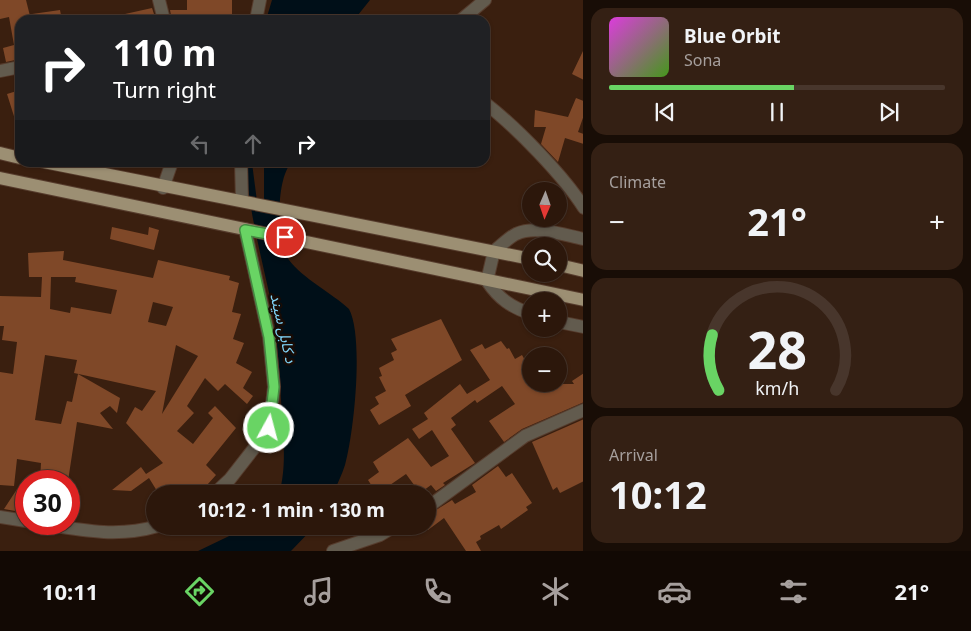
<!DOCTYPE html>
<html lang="en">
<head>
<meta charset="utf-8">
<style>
	body { margin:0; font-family:"Noto Sans","Noto Sans Arabic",sans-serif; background:#342014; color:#f1f3f6; height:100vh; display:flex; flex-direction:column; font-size:19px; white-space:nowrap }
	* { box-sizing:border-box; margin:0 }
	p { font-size:16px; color:#a69f9d }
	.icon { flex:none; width:28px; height:28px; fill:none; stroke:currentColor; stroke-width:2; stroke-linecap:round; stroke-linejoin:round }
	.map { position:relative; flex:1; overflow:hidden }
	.sheet { display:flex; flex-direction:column; gap:8px; padding:8px; background:#180d06; width:388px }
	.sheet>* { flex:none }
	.guide { position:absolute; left:15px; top:15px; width:475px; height:152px; border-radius:15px; box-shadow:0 1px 4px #0004,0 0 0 1px #48362c; background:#202124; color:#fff; overflow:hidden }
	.needle { width:32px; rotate:182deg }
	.tools { position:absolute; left:522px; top:182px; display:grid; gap:10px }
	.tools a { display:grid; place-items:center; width:45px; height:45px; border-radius:50%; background:#2c170b; box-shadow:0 1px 4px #0004,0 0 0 1px #48362c; font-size:25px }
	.speed { position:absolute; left:15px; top:470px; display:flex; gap:10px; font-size:25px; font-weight:700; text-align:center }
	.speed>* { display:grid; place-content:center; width:65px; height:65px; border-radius:50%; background:#2c170b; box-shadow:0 1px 4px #0004,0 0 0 1px #48362c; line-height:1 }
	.speed .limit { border:8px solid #d22; background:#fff; color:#111 }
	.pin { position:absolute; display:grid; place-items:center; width:42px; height:42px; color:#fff; margin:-21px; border:2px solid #fff; border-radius:50%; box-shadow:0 1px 5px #0007 }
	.me { position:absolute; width:55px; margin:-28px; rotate:7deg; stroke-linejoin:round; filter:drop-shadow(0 0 4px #0008) }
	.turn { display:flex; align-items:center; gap:18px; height:105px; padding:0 15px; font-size:22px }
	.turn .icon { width:65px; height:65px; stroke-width:2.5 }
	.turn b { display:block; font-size:35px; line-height:42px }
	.lanes { display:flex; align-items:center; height:48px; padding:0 15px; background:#0003; justify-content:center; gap:25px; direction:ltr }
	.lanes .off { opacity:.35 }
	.big { font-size:38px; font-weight:700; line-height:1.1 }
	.sheet .widget { flex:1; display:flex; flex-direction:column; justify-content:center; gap:8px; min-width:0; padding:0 18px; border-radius:15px; background:#342014 }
	.sheet .dial { align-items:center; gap:0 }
	.dial svg { height:130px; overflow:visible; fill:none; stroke:#48362c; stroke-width:7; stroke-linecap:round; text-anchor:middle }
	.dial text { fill:#f1f3f6; stroke:none }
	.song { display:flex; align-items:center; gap:15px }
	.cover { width:60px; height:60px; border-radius:8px; background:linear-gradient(135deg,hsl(300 70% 55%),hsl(100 70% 35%)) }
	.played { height:5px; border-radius:2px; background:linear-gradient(90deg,#69d464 55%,#48362c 55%) }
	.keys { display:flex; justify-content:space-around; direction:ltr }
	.heat { display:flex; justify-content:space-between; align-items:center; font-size:28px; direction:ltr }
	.trip { position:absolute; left:146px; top:485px; width:290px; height:50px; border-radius:25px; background:#2c170b; box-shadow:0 1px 4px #0004,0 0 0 1px #48362c; font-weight:700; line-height:50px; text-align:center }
	.tab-bar { display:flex; height:80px; justify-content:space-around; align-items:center; background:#120904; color:#a69f9d }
	.tab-bar .icon { width:35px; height:35px }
	.tab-bar .on { color:#69d464 }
	.tab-bar b { font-size:22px; color:#f1f3f6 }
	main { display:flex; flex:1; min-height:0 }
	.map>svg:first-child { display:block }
</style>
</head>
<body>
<main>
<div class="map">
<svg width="584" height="551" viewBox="0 0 584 551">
	<rect width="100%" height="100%" fill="#3a1f0f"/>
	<path fill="#000f18" d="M272 0H370L354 20H266Z
		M245 163H252L258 209H264V163H291C276 180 276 242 289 260 302 278 332 293 349 309 364 337 354 433 345 465 342 475 337 484 333 494H279C286 471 284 442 282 418 280 378 278 336 270 297 260 252 249 209 245 163Z
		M250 526H315L291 551H198Z"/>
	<path fill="#7f4828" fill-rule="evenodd" d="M0 0H26L31 20H20V59L6 62 3 48 14 45 9 17 0 19Z
		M187 0H232V19L172 20 170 10H187Z
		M152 8 156 20H117L116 16Z
		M60 10 62 20H33L32 14Z
		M584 49V80L572 74Z
		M20 90V128L18 129 7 94Z
		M576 98 584 101V115L578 132 584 134V144L565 138 558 162 541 144 546 127H534L535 110 568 117Z
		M112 227 148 235 149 227 159 230 154 250 110 239Z
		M64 251 63 260 153 278 158 260 230 276 229 280 239 283 232 312 241 314 233 339 244 343 236 363 252 372 243 388 253 396 247 404 225 384 218 391 205 378 187 406 194 413 177 431 193 444 213 418 208 413 215 406 236 428 206 465 216 475 199 494H175L166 486 157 491 149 478 131 491 112 490 141 467 146 474 163 463 126 423 135 407 142 411 156 391 74 373 77 360 45 355 35 420 61 424 67 401 72 402 78 374 120 398 117 413 110 406 100 413 113 429 77 422 68 481H40L41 463 17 459 14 486 0 485V372L13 374 17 342 2 340 4 326H0V296L41 297 42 277H29L28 253ZM51 277H76L75 282 117 290 111 314 71 307 70 313 50 309ZM153 302 173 307 166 326 148 322ZM176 345 198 356 162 414 166 393Z
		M441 319 462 360 405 395 411 406 379 425 370 410 379 404 375 397 386 391 379 377 382 376 379 368 394 360 391 353 397 350 391 339Z
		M501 341 507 349 509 348 515 359 522 355 531 371V384H574L572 381 584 373V402L522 429 504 442 489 421 515 404 502 386 477 403 475 400 451 418 456 425 451 429 475 463 443 483 445 485 436 491 431 485 420 493 406 474 377 494 368 480 379 472 373 462 408 438 431 467 449 456 432 430 419 439 412 429 428 419 424 413 460 384 467 394 490 380 470 350 482 344 485 349Z
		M584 419V481L560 493 557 487 553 490 532 442Z
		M498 466 506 477 512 473 532 503 526 507 528 510 501 529 499 525 480 536 481 539 476 542 481 551H466L444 518 428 530V515L452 500 455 504 476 492 472 485Z
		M23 480 21 512 4 509Z"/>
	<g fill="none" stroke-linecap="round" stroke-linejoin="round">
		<defs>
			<path id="minor" d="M159 0 164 20
				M256 20 260 0
				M461 20 485 0
				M0 71 20 67
				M485 103C516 127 563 175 584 208
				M241 162 242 201
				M163 188 172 162
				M531 314C511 307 499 299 487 281L494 251C501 246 508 238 516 234 536 225 564 235 584 239
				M559 322 584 327
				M214 494 230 479 269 429 274 387 269 337 245 229
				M428 507 525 436 584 410
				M0 517 26 521
				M42 524C84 530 116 538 158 526
				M333 551 380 535 395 526"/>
			<path id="major" d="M0 153 20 158
				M44 162 531 259
				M0 178 584 300
				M559 265 584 271"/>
		</defs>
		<use href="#minor" stroke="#563c2d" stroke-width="14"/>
		<use href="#major" stroke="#563c2d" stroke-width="14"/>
		<use href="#minor" stroke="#625b4e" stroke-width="12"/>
		<use href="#major" stroke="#9c8f73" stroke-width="12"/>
	</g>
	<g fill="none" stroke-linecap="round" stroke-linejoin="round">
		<defs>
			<path id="route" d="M269 428 274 387 269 337 245 230 285 237"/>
		</defs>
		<use href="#route" stroke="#448a41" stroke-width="12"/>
		<use href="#route" stroke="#69d464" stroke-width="9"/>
	</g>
	<g text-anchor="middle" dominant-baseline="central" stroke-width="5" stroke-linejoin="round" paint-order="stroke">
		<g font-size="15" font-style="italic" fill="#81d4f8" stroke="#180c06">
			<text transform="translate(284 328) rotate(77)">د کابل سيند</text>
		</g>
	</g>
</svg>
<div class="tools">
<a><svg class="needle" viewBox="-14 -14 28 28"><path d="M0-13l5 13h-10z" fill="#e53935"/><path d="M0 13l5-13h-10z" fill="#a69f9d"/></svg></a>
<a><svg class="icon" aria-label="search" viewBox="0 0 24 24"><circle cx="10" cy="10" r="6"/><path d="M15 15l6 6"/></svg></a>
<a>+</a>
<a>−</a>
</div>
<div class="speed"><div class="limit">30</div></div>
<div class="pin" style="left:285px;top:237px;background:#d93025"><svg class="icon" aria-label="arrive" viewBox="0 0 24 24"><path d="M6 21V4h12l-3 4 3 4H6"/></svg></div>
<svg class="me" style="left:269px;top:428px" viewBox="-20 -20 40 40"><circle r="17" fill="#69d464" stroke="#fff" stroke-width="3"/><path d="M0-11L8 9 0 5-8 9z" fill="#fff"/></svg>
<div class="trip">10:12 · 1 min · 130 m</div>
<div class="guide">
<div class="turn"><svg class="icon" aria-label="right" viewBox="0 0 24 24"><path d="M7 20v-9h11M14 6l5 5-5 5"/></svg><div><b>110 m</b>Turn right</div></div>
<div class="lanes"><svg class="icon off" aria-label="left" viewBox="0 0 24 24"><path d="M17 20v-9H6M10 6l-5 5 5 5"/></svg><svg class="icon off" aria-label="ahead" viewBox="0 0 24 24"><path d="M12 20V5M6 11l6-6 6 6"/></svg><svg class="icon" aria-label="right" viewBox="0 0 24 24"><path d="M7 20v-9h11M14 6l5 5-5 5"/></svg></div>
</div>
</div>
<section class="sheet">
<div class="widget">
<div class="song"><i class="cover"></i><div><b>Blue Orbit</b><p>Sona</p></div></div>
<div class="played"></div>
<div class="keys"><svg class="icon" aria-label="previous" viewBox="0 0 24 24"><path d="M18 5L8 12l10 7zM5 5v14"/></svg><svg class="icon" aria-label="pause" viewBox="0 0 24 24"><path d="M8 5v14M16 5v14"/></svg><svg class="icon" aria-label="next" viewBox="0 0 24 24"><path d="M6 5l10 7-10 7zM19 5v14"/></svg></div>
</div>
<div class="widget"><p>Climate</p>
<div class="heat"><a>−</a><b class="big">21°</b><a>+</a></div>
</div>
<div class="widget dial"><svg viewBox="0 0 100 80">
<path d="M14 69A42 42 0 1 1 86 69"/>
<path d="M14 69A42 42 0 0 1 10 35" stroke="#69d464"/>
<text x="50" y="56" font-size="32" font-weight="700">28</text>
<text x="50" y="72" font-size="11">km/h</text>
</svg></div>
<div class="widget"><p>Arrival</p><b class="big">10:12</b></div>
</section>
</main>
<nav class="tab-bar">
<b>10:11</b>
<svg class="icon on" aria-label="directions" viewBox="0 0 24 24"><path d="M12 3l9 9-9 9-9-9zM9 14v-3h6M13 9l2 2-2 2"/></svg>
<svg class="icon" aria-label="music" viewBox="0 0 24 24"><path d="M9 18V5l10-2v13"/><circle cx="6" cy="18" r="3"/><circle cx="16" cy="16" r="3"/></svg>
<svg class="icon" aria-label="phone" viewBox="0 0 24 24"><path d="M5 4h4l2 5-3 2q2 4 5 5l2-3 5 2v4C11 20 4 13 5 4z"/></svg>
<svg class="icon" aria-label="climate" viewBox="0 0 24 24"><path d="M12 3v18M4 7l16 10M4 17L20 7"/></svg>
<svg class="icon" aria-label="car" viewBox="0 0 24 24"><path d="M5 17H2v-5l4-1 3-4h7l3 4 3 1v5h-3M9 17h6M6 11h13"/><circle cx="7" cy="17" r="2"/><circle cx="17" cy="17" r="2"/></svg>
<svg class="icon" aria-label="filters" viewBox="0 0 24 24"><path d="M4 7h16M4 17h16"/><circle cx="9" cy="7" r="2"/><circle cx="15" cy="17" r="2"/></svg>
<b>21°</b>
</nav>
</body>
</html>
